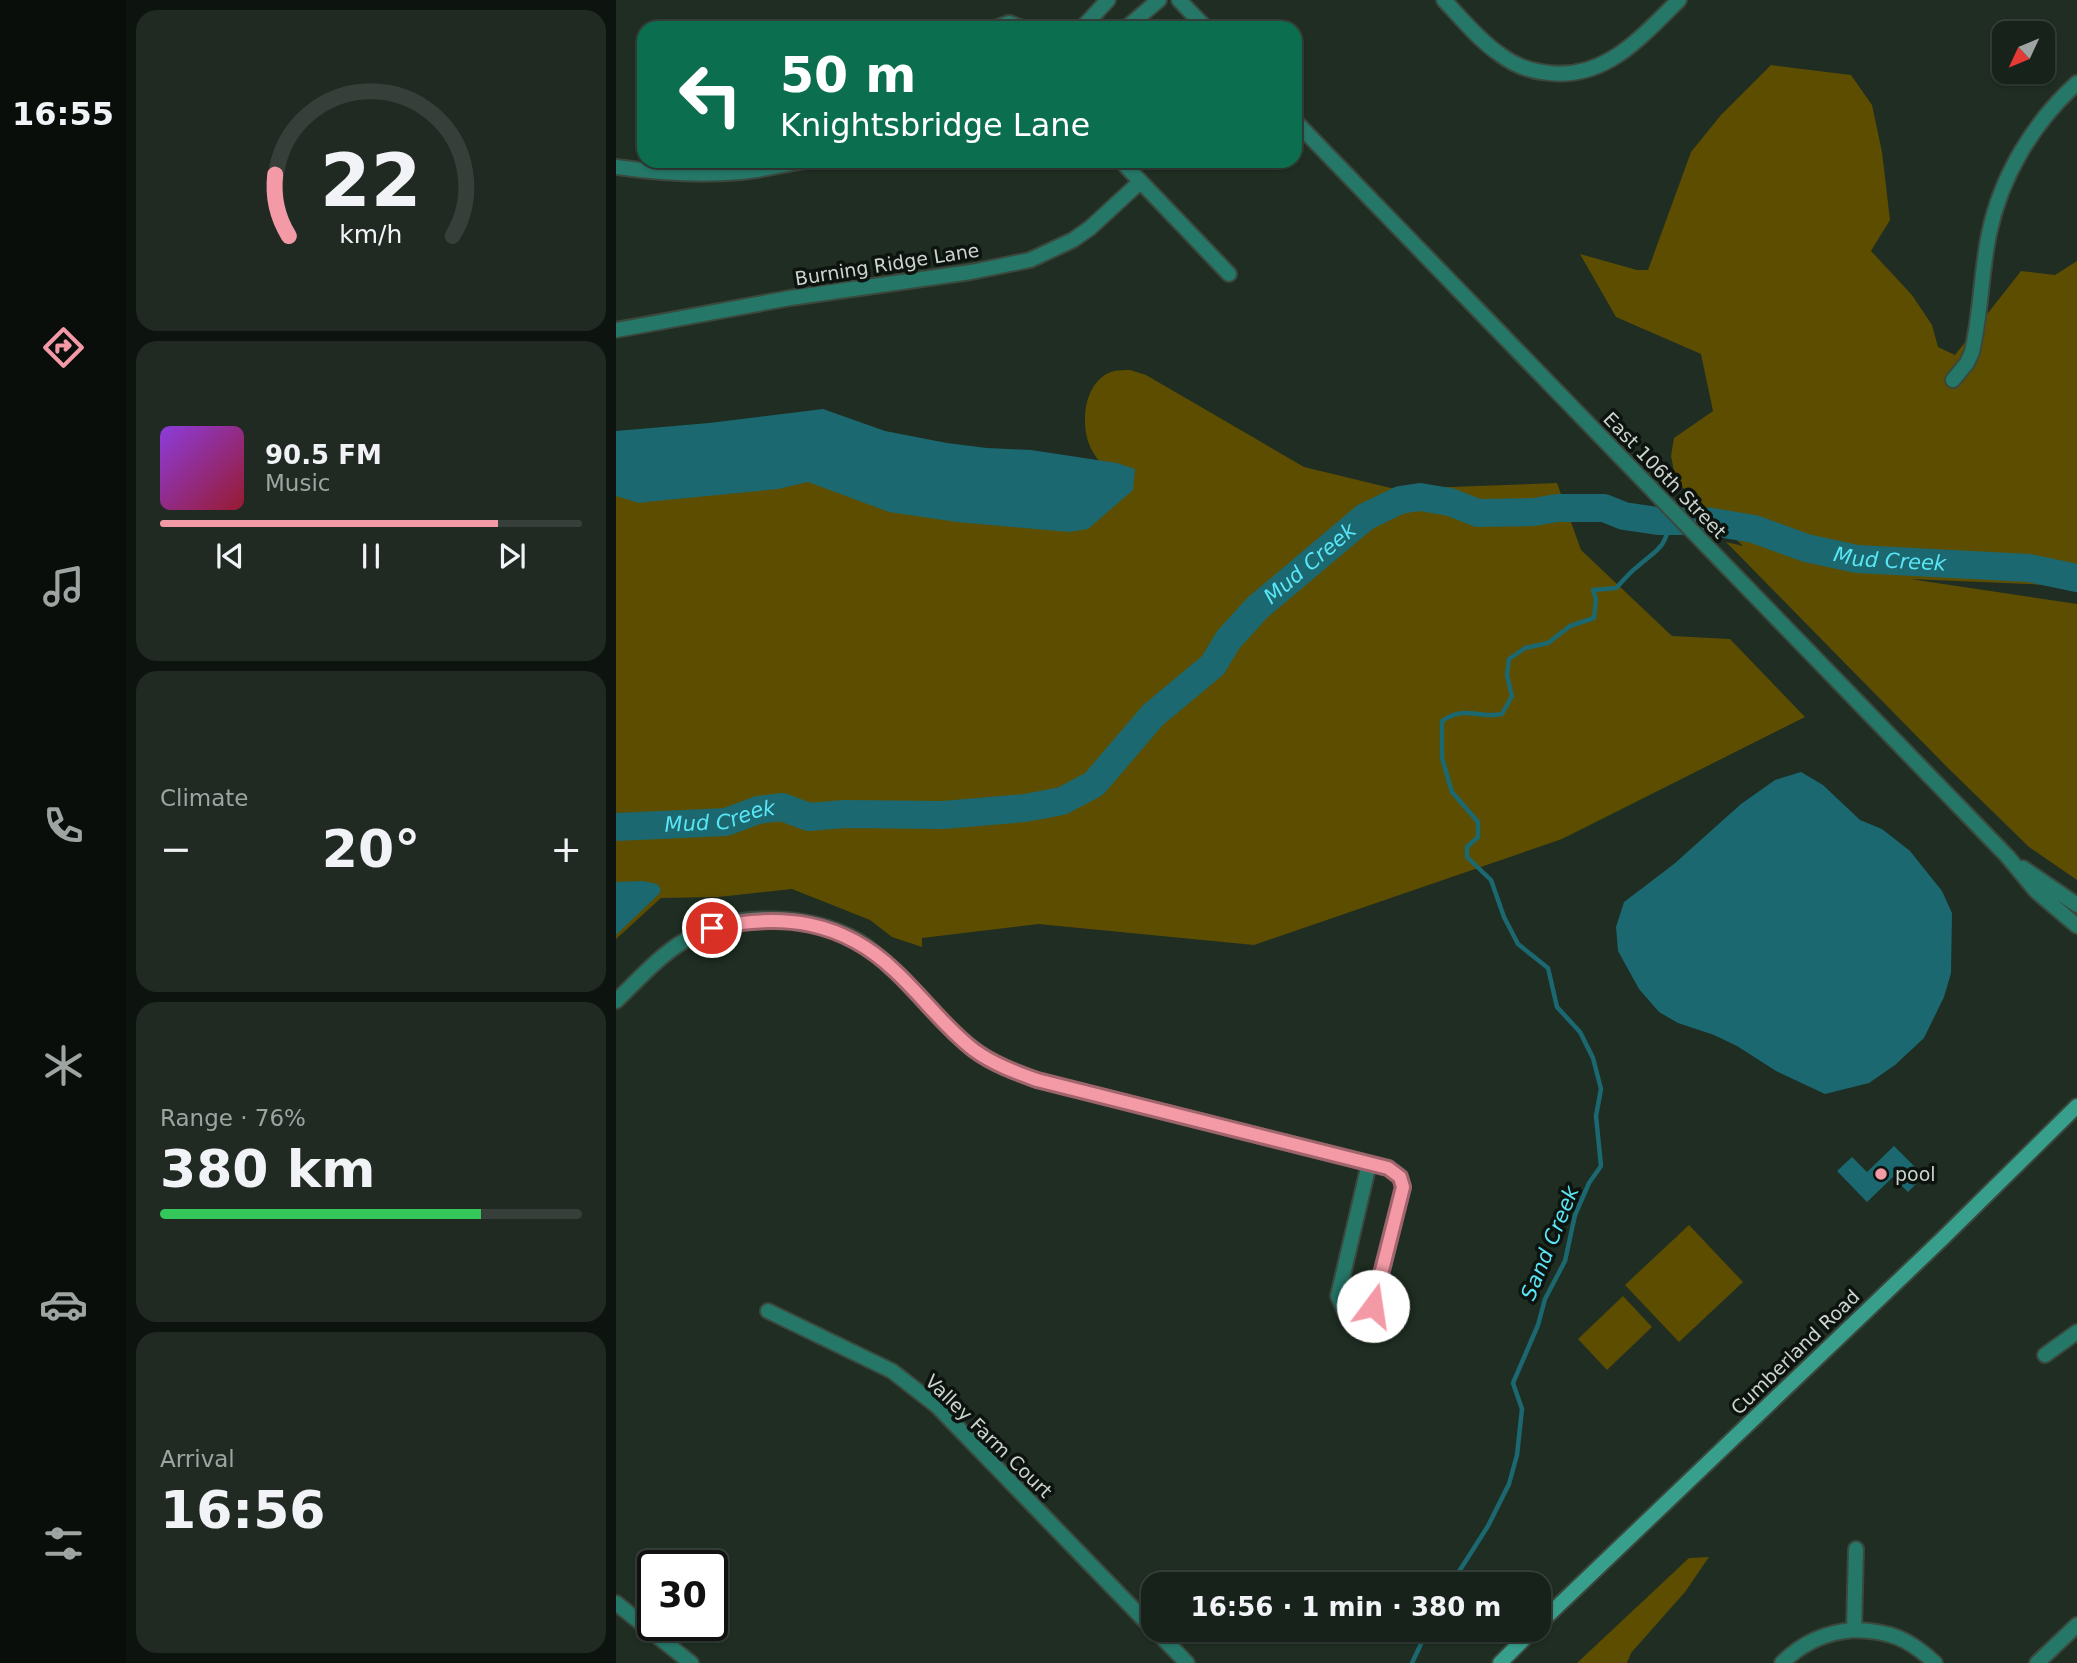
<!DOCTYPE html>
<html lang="en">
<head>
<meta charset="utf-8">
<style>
	body { margin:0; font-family:"DejaVu Sans",sans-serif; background:#202a23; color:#f1f3f6; height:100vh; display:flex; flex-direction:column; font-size:26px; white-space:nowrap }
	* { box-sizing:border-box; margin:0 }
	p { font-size:23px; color:#9ea4a2 }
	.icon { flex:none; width:38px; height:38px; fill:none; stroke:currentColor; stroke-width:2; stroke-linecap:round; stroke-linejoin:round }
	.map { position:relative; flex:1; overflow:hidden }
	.details { display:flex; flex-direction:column; gap:10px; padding:10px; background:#0d130e; width:490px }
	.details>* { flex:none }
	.hud { position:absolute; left:21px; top:21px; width:665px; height:147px; border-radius:21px; box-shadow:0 2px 5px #0004,0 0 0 2px #363f39; background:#0b6e4f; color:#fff; overflow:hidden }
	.needle { width:46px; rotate:226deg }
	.controls { position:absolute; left:1376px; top:21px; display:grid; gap:14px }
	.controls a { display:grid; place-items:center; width:63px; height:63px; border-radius:14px; background:#17221a; box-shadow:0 2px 5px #0004,0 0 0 2px #363f39; font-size:35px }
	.speed { position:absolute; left:21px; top:1550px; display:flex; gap:14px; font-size:35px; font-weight:700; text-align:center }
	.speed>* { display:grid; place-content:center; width:91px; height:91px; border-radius:50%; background:#17221a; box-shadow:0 2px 5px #0004,0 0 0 2px #363f39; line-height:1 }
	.speed .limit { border:4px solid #111; border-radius:10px; background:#fff; color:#111 }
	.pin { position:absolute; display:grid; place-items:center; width:60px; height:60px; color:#fff; margin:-30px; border:4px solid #fff; border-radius:50%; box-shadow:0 2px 7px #0007 }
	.me { position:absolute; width:77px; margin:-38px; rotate:14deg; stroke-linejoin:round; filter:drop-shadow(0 0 5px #0008) }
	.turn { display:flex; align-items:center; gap:24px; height:147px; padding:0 28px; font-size:32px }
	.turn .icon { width:91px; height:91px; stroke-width:2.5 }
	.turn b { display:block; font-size:49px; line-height:60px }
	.big { font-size:52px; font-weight:600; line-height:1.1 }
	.details .card { flex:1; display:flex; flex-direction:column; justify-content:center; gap:10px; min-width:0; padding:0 24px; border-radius:21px; background:#202a23 }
	.details .dial { align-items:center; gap:0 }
	.dial svg { height:182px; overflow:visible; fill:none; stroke:#363f39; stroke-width:7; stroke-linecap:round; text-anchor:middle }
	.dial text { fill:#f1f3f6; stroke:none }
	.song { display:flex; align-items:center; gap:21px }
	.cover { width:84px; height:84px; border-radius:10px; background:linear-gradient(135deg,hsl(270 70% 55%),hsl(350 70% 35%)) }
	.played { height:7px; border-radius:4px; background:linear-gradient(90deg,#f49aa6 80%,#363f39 80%) }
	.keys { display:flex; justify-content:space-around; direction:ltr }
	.heat { display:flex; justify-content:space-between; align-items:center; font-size:38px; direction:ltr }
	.charge { height:10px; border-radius:5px; background:linear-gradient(90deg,#34c759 76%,#363f39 0) }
	.trip { position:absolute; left:525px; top:1572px; width:410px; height:70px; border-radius:21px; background:#17221a; box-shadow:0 2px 5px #0004,0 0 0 2px #363f39; font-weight:600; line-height:70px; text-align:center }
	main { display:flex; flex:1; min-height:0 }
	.dock { display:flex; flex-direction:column; width:126px; justify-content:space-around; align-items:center; background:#090e0a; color:#9ea4a2 }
	.dock .icon { width:49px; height:49px }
	.dock .on { color:#f49aa6 }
	.dock b { font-size:32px; color:#f1f3f6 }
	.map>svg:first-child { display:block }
</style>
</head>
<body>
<main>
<nav class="dock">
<b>16:55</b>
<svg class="icon on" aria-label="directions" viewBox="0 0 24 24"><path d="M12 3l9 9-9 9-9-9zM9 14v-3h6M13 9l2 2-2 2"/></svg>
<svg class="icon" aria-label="music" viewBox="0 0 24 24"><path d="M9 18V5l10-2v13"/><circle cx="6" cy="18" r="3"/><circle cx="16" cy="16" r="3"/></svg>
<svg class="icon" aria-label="phone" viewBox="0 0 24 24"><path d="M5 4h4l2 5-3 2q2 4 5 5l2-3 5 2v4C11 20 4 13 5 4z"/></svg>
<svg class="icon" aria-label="climate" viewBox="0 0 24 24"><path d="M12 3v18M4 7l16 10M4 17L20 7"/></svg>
<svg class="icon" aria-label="car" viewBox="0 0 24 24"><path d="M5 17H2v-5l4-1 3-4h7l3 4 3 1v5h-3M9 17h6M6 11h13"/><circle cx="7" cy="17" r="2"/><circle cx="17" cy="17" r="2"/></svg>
<svg class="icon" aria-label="filters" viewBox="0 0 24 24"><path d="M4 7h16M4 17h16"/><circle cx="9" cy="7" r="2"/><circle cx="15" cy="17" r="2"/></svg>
</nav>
<section class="details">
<div class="card dial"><svg viewBox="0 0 100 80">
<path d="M14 69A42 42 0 1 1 86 69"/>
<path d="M14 69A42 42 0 0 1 8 42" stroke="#f49aa6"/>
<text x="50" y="56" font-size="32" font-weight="700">22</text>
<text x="50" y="72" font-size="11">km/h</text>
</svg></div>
<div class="card">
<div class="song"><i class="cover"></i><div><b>90.5 FM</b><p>Music</p></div></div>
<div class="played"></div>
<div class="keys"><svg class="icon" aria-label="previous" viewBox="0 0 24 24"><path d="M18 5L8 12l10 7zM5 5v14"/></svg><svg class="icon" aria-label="pause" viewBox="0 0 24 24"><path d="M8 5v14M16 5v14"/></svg><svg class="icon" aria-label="next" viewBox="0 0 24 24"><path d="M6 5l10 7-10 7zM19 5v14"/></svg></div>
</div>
<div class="card"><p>Climate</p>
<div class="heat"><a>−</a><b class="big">20°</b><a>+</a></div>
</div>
<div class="card"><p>Range · 76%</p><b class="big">380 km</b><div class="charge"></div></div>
<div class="card"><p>Arrival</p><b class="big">16:56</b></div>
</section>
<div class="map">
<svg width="1461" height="1663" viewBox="0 0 1461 1663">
	<rect width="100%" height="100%" fill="#1f2d22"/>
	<path fill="#5d4d00" d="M1155 65 1235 75 1256 105 1266 152 1274 220 1255 251 1296 295 1316 325 1322 347 1339 355 1405 271 1439 275 1461 261V591L1434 585 1294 579 1461 604V880L1413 847 1332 768 1110 542 1127 546 1060 481 1055 456 1058 438 1097 411 1085 354 1000 317 964 254 1021 270H1032L1075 152 1105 115Z
		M514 370 530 375 688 467 779 489 941 483 965 550 1056 636 1114 639 1189 717 946 839 638 945 422 924 306 938V947L276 937 254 920 176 889 102 897 45 898 0 939V467L495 477C488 467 477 455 473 444 464 420 469 379 498 371 503 370 509 370 514 370Z
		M1073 1225 1127 1282 1063 1342 1009 1285Z
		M1007 1296 1036 1327 991 1370 962 1339Z
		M1093 1557 1069 1592 1015 1653 1011 1663H961L1073 1558Z"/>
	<path fill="#1b6870" d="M207 409 269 431 331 443 371 448 415 450 501 463 519 469 517 490 472 529 453 532 341 522 273 512 192 482 162 489 40 501 23 503 0 496V431L93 423Z
		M1185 772 1207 785 1244 820 1266 829 1294 851 1326 891 1336 913 1335 973 1328 997 1308 1038 1279 1065 1253 1083 1209 1094 1160 1071 1121 1046 1098 1035 1062 1023 1043 1012 1023 989 1002 951 1000 927 1008 902 1058 864 1125 804 1159 780Z
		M27 881 41 884 45 889 43 894 0 935V882Z
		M1278 1146 1308 1176 1292 1192 1277 1177 1251 1202 1221 1171 1236 1157 1251 1172Z"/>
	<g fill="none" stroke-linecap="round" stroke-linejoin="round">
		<path stroke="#1b6870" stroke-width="4.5" d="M835 1584 872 1526 893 1484 901 1455 906 1409 897 1383 922 1325 929 1299 949 1261 959 1215 973 1183 985 1166 980 1116 985 1089 977 1058 964 1032 941 1007 932 968 902 944 888 917 875 880 851 857V847L862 837V822L836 792 826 758V721C850 705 862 719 886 714L896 696 891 675 893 659 909 648 932 643 954 626 978 618 980 599 977 590 1000 588C1007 581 1013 573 1021 567 1038 551 1051 549 1053 521
			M796 1663 812 1629"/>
		<path stroke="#1b6870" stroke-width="28" id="s1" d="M0 827 110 822 142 810 166 807 193 817 228 814 327 815 409 808 446 801 478 784 537 715 597 665 612 640 641 608 749 517 784 500 804 497 834 502 862 513 918 512 941 508H988L1008 516 1042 521H1090L1138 529 1190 548 1241 559 1413 568 1461 578"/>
		<defs>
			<path id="minor" d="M563 0 590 28
				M828 0C845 18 862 39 882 53 895 63 910 70 926 72 987 83 1024 38 1063 0
				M380 28 393 23 406 28
				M466 28 492 0
				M510 28 543 0
				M679 121 1392 857
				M505 161 613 274
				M0 167C42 173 82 176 125 172 146 170 168 164 189 161
				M0 330 174 298 355 272 414 260 457 240 474 228 524 182
				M1337 380 1351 363 1356 352C1365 313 1365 273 1373 234 1385 176 1417 123 1461 83
				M0 1001C22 980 43 956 68 941 117 911 193 913 242 941 255 949 268 961 279 971 306 997 329 1028 359 1050 377 1064 399 1072 421 1080L772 1168 784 1177 787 1187 757 1306 744 1315 729 1312 722 1296 753 1164
				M152 1311 276 1371 321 1406 537 1629
				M1429 1355 1461 1332
				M1240 1549 1238 1630C1274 1631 1292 1638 1319 1663
				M0 1603 75 1663
				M538 1629 571 1663
				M1166 1663C1186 1643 1209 1632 1238 1630
				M1421 1663 1461 1625"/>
			<path id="tertiary" d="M1392 857 1420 891 1461 926
				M1407 868 1461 905"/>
			<path id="secondary" d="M922 1625 1326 1239 1461 1106
				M884 1663 918 1629"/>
		</defs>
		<use href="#minor" stroke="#3b483d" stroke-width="18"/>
		<use href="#tertiary" stroke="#3b483d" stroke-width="18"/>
		<use href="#secondary" stroke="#3b483d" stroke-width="18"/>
		<use href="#minor" stroke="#257768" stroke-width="14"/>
		<use href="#tertiary" stroke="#257768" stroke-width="14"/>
		<use href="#secondary" stroke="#389f8c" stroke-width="14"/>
	</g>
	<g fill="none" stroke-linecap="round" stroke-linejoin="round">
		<defs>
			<path id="route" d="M96 928C166 913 226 920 279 971 306 996 329 1028 358 1050 377 1064 399 1072 421 1080L772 1168 784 1177 787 1187 757 1306"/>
		</defs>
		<use href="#route" stroke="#9f646c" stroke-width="18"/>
		<use href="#route" stroke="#f49aa6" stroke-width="12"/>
	</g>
	<circle fill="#f49aa6" stroke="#0d130f" stroke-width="2.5" cx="1265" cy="1174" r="7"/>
	<g text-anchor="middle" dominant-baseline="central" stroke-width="7" stroke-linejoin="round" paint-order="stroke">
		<g font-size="19" fill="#cbd4cd" stroke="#0d130f">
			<text transform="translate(271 264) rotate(-9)">Burning Ridge Lane</text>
			<text transform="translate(1049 475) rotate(46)">East 106th Street</text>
			<text transform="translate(1179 1352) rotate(-44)">Cumberland Road</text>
			<text transform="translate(373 1436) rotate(44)">Valley Farm Court</text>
		</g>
		<g font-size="19" fill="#cbd4cd" stroke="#0d130f" text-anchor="start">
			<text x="1279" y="1174">pool</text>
		</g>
		<g font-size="21" font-style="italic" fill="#5ae5f5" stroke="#0d130f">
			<text stroke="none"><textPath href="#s1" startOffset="1409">Mud Creek</textPath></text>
			<text stroke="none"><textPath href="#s1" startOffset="798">Mud Creek</textPath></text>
			<text stroke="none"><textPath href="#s1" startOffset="105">Mud Creek</textPath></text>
			<text transform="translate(934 1243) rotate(-68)">Sand Creek</text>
		</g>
	</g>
</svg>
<div class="controls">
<a><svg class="needle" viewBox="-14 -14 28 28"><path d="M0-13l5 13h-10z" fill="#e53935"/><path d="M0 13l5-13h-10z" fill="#9ea4a2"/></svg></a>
</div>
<div class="speed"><div class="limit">30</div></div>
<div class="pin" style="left:96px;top:928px;background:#d93025"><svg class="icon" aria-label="arrive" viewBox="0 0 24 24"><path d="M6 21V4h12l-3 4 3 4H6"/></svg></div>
<svg class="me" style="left:757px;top:1306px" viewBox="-20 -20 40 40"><circle r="19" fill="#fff"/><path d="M0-13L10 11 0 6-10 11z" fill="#f49aa6"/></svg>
<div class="trip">16:56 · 1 min · 380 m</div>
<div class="hud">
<div class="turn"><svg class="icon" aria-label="left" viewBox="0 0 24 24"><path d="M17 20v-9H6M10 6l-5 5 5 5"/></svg><div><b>50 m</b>Knightsbridge Lane</div></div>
</div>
</div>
</main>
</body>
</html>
